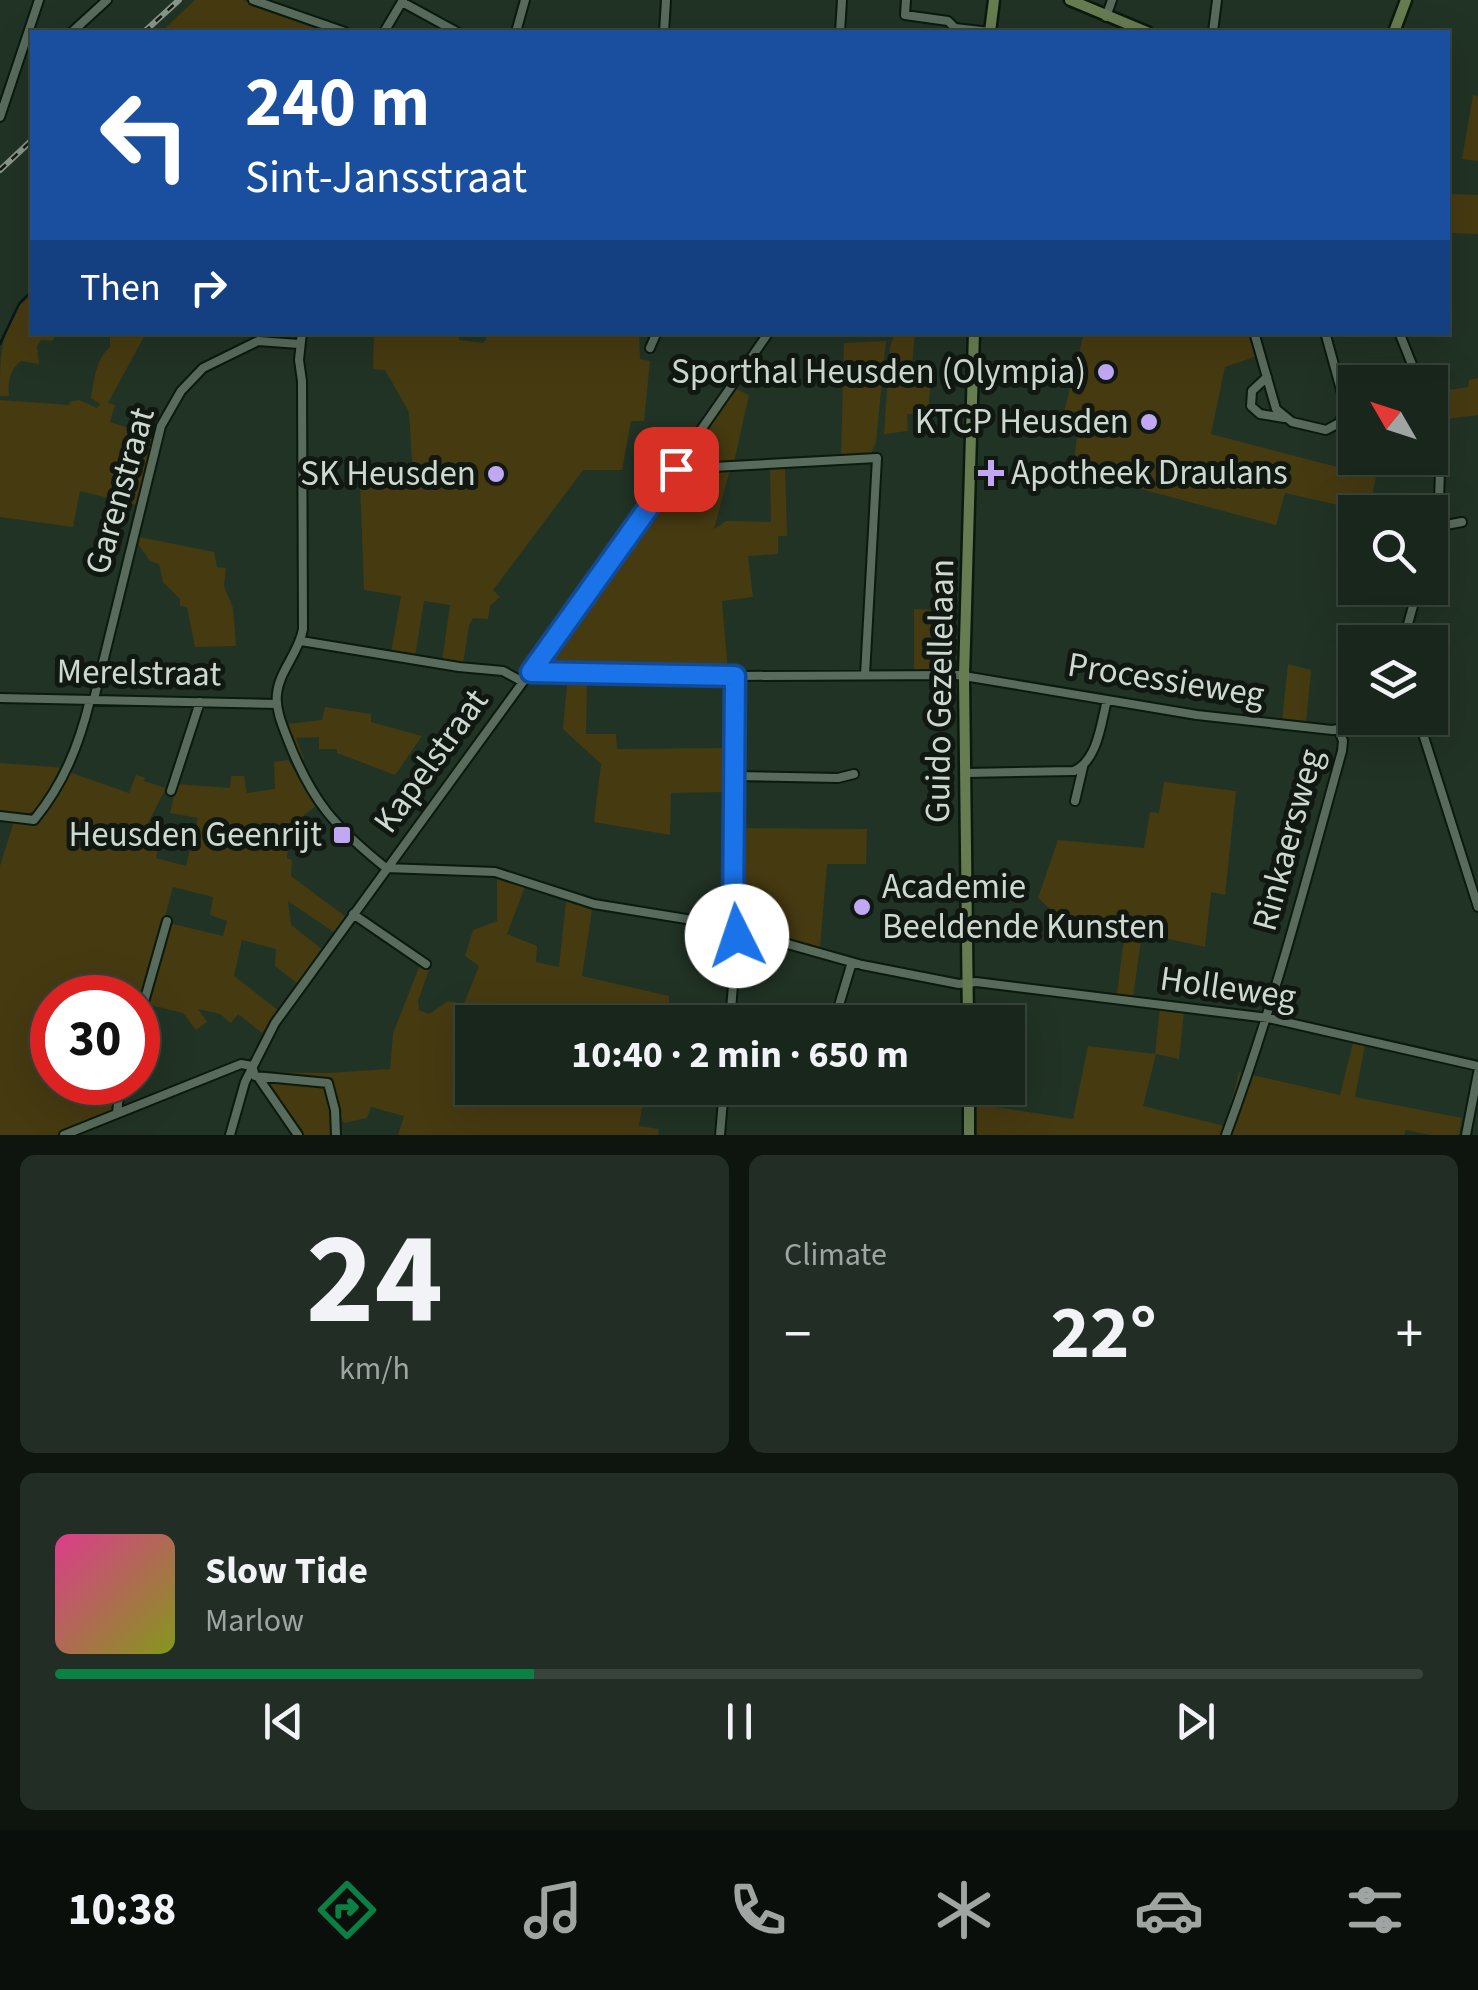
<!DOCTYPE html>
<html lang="en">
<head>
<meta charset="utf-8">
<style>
	body { margin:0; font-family:"Source Sans 3",sans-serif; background:#222e25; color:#f1f3f6; height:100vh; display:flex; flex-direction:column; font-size:38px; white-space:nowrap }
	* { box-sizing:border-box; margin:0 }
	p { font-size:32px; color:#9fa5a3 }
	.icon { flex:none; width:55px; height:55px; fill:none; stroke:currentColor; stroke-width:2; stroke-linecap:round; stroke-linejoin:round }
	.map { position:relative; height:1135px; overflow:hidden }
	.sheet { display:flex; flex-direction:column; gap:20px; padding:20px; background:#0e150f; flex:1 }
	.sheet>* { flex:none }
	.hud { position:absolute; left:30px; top:30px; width:1420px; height:305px; border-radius:0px; box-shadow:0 10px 40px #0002,0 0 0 2px #37433b; background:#1a4fa0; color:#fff; overflow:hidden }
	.needle { width:65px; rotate:309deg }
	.buttons { position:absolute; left:1338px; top:365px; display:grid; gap:20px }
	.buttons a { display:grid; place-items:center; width:110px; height:110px; border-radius:0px; background:#19261c; box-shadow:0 10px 40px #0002,0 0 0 2px #37433b; font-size:50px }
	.speed { position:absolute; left:30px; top:975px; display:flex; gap:20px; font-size:50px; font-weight:700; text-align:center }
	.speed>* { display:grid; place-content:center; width:130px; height:130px; border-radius:50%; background:#19261c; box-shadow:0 10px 40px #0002,0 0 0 2px #37433b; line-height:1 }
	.speed .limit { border:15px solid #d22; background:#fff; color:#111 }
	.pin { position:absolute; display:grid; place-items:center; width:85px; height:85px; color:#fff; margin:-42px; border-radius:20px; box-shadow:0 5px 15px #0006 }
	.me { position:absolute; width:110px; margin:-55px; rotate:356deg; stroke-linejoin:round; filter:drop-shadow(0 0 8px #0008) }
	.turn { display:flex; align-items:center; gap:35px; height:210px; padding:0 50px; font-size:45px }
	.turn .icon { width:130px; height:130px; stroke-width:2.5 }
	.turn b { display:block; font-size:70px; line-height:85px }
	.then { display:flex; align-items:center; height:95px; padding:0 50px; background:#0003; gap:20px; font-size:38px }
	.big { font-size:75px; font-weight:700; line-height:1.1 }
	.sheet .card { flex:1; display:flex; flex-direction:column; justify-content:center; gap:15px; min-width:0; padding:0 35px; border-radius:15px; background:#222e25 }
	.sheet .dial { align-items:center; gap:0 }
	.dial b { font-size:130px; line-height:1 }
	.song { display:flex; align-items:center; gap:30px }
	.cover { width:120px; height:120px; border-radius:15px; background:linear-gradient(135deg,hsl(330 70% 55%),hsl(70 70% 35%)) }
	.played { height:10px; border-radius:5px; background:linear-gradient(90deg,#0b8043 35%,#37433b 35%) }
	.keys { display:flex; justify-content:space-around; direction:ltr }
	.heat { display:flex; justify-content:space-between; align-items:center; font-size:55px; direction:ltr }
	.sheet .tiles { flex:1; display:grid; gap:20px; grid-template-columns:1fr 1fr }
	.card:last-child { grid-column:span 2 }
	.trip { position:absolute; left:455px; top:1005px; width:570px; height:100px; border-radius:0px; background:#19261c; box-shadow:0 10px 40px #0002,0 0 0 2px #37433b; font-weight:700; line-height:100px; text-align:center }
	.menu { display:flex; height:160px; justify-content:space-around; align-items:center; background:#0a0f0b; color:#9fa5a3 }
	.menu .icon { width:70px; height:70px }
	.menu .on { color:#0b8043 }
	.menu b { font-size:45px; color:#f1f3f6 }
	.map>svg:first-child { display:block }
</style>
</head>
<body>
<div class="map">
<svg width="1478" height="1135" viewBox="0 0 1478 1135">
	<rect width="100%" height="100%" fill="#213325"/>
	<path fill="#463a11" d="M195 0H242L318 26 317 32H161Z
		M1473 95 1478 96V161L1462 159Z
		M1448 194 1478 195V234L1448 233Z
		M32 291V332L146 333 108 403 115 405 110 422 154 436 137 505 80 491 73 527 0 517V400L70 405 69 402 79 400 97 408 100 404 91 398C94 381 96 358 110 347V337L59 333 52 341 41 340 37 346 39 364 21 361C9 371 8 381 9 396H0C0 353 0 323 32 291Z
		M895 332 915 333 911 377 931 378 928 414H907L908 431 884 434 890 347Z
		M374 333 433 337 434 333H459V340L484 343 488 333 639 334 640 359 650 361 644 421H631L622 470H583L493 590 500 597 490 606 488 619 473 618 469 625 463 664 442 662 450 605 424 601 415 657 391 653 401 596 364 590 360 482 413 477 409 412 385 370 373 369Z
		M1084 333H1251L1257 356 1225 367 1211 434 1376 477 1369 512 1285 493 1276 525 1073 471 1079 419 1063 416Z
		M886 341 876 442 871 454 841 456 844 343Z
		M1478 378V415L1438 420 1430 393 1468 387 1469 380Z
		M736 389 749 395 734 462H695L692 454Z
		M785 467 787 536H778V554L748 556 753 597 722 601 728 672 548 667 549 652 677 475 730 469 714 529 726 521 771 522 770 469Z
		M139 537 214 552 217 567 226 568 224 586 233 608 236 646 195 647 187 607 180 606V599L163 582 159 564 150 561 138 544Z
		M914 609 956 611 955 667 914 671Z
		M1288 664 1311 670 1306 724 1282 722Z
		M587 683 586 734H616L617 749 728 748 727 792 671 793 670 835 594 822 601 764 563 729 567 684Z
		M325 707 371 714V722L422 736 395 775 337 753V749H319V737L296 738 304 759 300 761 287 724 322 720Z
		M288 760 316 806 291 825 287 858 292 860 291 876 346 917 335 933 288 901 291 925 322 949 298 984 275 966 276 949 242 940 234 976 279 1011 262 1033 238 1014 231 1023 220 1014 198 1009 207 1022 196 1030 183 1013 146 1004 169 923 223 936 227 921 210 915 213 897 173 887 138 1015V998H52V1082L123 1083 119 1098 122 1108 56 1135H0V866L14 821H37L44 816 69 772 129 793 136 775 145 778 144 781 166 788 143 833 150 835 146 844 158 847 156 858 186 866 198 818 170 813 177 784 230 788 231 776H244L247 793 275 789 274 762Z
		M0 763 66 768C43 805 48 818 0 813Z
		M1164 782 1236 791 1225 895 1211 892 1205 947 1142 933 1133 997 1117 995 1124 937 1057 932 1059 917 1038 898 1058 840 1144 848 1150 812 1159 813Z
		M739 828 867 829 866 864H827L820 947 736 923Z
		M497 877 526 884 507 934 537 946 536 962 559 967 566 901 592 910 582 976 669 996V1017L698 1022H472V1088H645L639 1126 659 1129 658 1135H398L404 1116 371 1107 367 1118 344 1123 338 1112 333 1135H301L257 1072 327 1073 390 1069 393 1033 420 965 429 970 418 1001 419 1010 429 1014 448 1001 464 1004 479 966 465 956 473 930 497 921Z
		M1160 1007 1184 1011 1179 1059 1156 1054 1143 1106 1225 1126 1239 1072 1247 1074 1222 1135H977V1104L1073 1119 1088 1046 1155 1054Z
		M1353 1043 1365 1045 1355 1097 1462 1118 1459 1135H1430L1406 1130 1404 1135H1230L1252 1075 1340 1095Z"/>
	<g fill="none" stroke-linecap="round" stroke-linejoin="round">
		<path stroke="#07181b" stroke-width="2.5" d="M0 344 19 304 32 291"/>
		<defs>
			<path id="street" d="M253 0 345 32
				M906 0 905 15 948 21 955 28 990 32
				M402 2 457 32
				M1106 17 1112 0
				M72 32 107 0
				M384 32 403 0
				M516 32 525 0
				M664 32 666 0
				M840 32 842 0
				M1213 32 1217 0
				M0 117 39 0
				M302 332 299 360 302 381 303 629C299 653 279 671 277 694 275 709 283 727 288 740 312 802 335 827 386 868
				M1254 332 1276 409 1292 422 1326 430 1339 423 1346 408 1325 332
				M1399 332 1419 382
				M650 348 657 332
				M1267 377 1252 391 1251 406 1260 414 1284 418
				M1430 411C1443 457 1443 499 1430 546
				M676 469 877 458 865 675
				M1435 527 1462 522
				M301 641 459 667 503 671 523 682
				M1403 642 1418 588
				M531 671 735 676 958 675 1197 715 1332 730 1344 728 1355 716
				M0 698 277 704
				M94 699 161 426 181 391 203 368 258 341 299 344
				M1418 718 1478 907
				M965 773 1074 771C1098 760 1101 723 1107 700
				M734 776 838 778 854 774
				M171 791 200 702
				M1075 801 1083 767
				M0 816 34 820C64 783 79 745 90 700
				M386 868 495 872 594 904 717 924 862 965 959 984 976 982 1268 1018 1478 1066
				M353 914 426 964
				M730 1022 737 936 733 922 735 676
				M834 1022 852 962
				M138 1023 167 921
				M258 1077 298 1135
				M117 1112 121 1082
				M64 1135 241 1064 252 1066 255 1076 328 1083 335 1110 336 1135
				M230 1135 245 1082 275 1023 589 591 769 332
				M720 1135 724 1088
				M1226 1135C1273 1008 1306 881 1342 751L1343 741 1339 730
				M1466 1135 1478 1073"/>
			<path id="secondary" d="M1070 0 1147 32
				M990 32 994 0
				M1394 32 1406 0
				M968 1022 964 676 974 332
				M969 1088V1135"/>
		</defs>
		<use href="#street" stroke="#0a1a0e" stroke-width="12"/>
		<use href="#secondary" stroke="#0a1a0e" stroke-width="15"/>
		<use href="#street" stroke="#586b5c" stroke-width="8"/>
		<use href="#secondary" stroke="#677c51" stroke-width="10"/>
		<defs>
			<path id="rail" d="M144 32 179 0
				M0 170 32 140"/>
		</defs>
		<use href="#rail" stroke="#88958a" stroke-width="6"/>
		<use href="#rail" stroke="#111812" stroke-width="2.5" stroke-dasharray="8" stroke-linecap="butt"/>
	</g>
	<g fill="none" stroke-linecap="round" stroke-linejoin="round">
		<defs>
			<path id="route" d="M676 469 531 672 735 676 733 922 737 936"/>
		</defs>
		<use href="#route" stroke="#114b97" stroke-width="25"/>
		<use href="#route" stroke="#1a73e8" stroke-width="18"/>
	</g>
	<g fill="#c1a8f3" stroke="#111812" stroke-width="4">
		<circle cx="1106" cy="372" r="10"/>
		<circle cx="1149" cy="422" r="10"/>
		<path d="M986 458h10v10h10v10h-10v10h-10v-10h-10v-10h10z"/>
		<circle cx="496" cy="474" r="10"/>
		<rect x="332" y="825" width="20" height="20" rx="5"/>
		<circle cx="862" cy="907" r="10"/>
	</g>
	<g text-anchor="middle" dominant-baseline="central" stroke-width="10" stroke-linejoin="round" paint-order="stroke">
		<g font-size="35" fill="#cdd8cf" stroke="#111812" text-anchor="end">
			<text x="1086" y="372">Sporthal Heusden (Olympia)</text>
			<text x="1129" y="422">KTCP Heusden</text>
			<text x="1011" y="473" text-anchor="start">Apotheek Draulans</text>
			<text x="476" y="474">SK Heusden</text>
			<text x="322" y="835">Heusden Geenrijt</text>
			<text x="882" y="887" text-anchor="start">Academie<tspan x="882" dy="40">Beeldende Kunsten</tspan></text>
		</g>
		<g font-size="35" fill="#cdd8cf" stroke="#111812">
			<text transform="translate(120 491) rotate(-74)">Garenstraat</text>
			<text transform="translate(139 673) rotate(1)">Merelstraat</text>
			<text transform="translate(1166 680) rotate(9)">Processieweg</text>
			<text transform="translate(940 691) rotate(-89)">Guido Gezellelaan</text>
			<text transform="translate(431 761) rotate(-54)">Kapelstraat</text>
			<text transform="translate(1288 840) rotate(-75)">Rinkaersweg</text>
			<text transform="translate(1228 988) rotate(8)">Holleweg</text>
		</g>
	</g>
</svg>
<div class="buttons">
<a><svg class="needle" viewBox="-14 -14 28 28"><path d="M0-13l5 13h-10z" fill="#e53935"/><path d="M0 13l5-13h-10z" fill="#9fa5a3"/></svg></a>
<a><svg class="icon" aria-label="search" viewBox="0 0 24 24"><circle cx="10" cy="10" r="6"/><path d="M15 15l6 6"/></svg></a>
<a><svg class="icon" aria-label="layers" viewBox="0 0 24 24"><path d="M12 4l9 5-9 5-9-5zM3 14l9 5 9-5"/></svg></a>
</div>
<div class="speed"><div class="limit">30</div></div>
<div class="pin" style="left:676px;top:469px;background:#d93025"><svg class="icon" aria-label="arrive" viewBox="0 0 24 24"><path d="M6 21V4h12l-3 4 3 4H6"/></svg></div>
<svg class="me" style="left:737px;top:936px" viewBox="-20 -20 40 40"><circle r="19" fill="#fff"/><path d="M0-13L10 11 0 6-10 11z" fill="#1a73e8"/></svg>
<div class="trip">10:40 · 2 min · 650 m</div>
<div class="hud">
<div class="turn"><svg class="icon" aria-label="left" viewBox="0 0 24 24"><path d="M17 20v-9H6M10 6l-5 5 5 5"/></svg><div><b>240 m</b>Sint-Jansstraat</div></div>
<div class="then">Then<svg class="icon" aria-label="right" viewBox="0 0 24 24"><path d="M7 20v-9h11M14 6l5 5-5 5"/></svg></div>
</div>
</div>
<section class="sheet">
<div class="tiles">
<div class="card dial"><b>24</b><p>km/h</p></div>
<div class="card"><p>Climate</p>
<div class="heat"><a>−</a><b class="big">22°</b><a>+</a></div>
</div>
<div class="card">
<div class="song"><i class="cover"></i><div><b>Slow Tide</b><p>Marlow</p></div></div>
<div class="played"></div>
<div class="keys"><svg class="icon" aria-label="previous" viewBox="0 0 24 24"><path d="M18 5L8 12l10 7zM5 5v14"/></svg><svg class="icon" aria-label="pause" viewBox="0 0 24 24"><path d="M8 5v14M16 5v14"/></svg><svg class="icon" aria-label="next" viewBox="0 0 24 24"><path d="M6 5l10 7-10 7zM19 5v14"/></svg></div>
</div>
</div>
</section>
<nav class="menu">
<b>10:38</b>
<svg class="icon on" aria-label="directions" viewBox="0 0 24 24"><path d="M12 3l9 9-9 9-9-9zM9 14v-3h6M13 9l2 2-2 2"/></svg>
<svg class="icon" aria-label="music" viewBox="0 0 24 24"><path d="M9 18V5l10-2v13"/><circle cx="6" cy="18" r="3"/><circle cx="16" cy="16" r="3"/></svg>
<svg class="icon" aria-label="phone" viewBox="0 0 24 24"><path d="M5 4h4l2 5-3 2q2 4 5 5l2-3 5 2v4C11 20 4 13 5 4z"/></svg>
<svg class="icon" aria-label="climate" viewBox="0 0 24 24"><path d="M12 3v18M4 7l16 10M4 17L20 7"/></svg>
<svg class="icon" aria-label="car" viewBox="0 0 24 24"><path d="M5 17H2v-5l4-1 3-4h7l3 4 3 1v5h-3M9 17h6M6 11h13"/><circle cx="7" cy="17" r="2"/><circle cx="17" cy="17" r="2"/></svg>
<svg class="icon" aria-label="filters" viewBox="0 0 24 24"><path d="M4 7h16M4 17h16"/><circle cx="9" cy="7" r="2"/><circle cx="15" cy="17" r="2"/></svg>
</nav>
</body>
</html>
